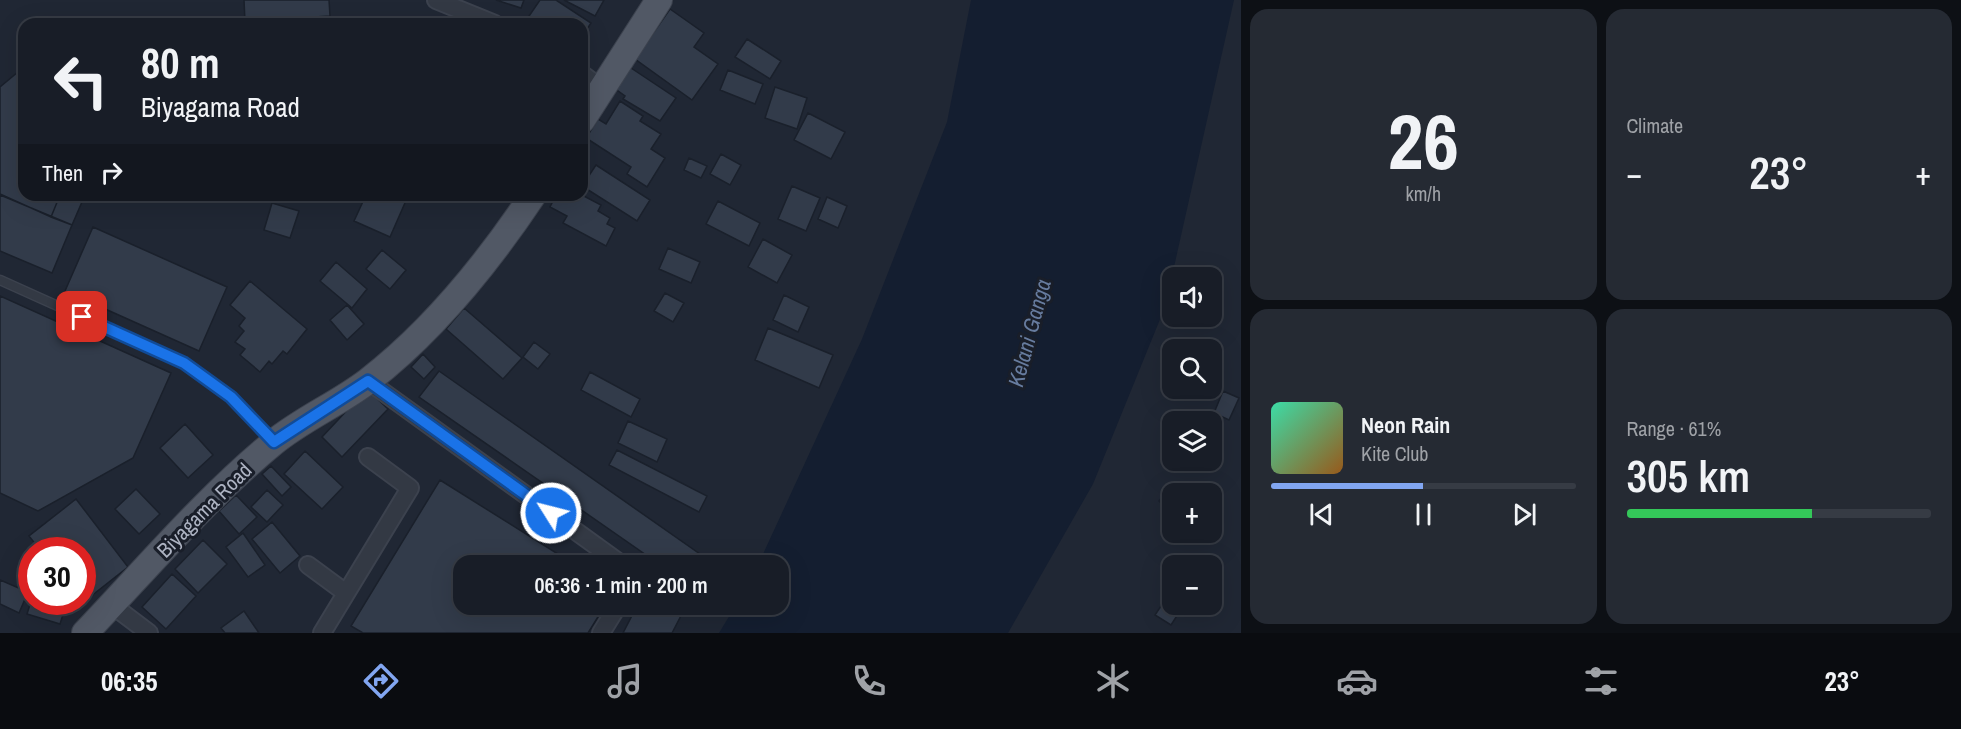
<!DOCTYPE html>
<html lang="en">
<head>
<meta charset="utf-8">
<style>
	body { margin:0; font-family:"Archivo Narrow",sans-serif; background:#252a33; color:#f1f3f6; height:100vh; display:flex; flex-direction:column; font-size:22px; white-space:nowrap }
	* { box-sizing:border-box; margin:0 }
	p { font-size:20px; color:#9fa2a7 }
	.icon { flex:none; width:33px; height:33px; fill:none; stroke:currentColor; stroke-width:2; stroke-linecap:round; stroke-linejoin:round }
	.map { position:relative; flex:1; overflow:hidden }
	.drawer { display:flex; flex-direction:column; gap:9px; padding:9px; background:#0d1015; width:720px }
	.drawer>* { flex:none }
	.top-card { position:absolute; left:18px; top:18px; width:570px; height:183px; border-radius:18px; box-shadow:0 6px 24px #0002,0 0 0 2px #363b44; background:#181d27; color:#f1f3f6; overflow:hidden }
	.tools { position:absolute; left:1162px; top:267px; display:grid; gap:12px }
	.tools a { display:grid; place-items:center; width:60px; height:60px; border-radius:12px; background:#181d27; box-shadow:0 6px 24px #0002,0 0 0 2px #363b44; font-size:30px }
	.speed { position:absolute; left:18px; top:537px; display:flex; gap:12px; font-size:30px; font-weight:700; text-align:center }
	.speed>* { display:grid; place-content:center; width:78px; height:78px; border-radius:50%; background:#181d27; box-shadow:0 6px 24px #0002,0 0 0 2px #363b44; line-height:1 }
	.speed .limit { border:9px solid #d22; background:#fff; color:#111 }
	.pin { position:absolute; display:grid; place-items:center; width:51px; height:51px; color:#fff; margin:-26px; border-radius:12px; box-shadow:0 3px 9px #0006 }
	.me { position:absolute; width:66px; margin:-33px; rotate:306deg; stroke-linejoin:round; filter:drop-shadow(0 0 4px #0008) }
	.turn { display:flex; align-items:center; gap:21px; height:126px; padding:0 24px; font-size:27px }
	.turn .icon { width:78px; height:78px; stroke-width:2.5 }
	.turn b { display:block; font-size:42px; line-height:51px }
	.then { display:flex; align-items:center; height:57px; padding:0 24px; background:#0003; gap:12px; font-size:22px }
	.big { font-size:45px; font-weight:600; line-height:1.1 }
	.drawer .widget { flex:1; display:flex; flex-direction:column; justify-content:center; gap:9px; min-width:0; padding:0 21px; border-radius:18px; background:#252a33 }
	.drawer .dial { align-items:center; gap:0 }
	.dial b { font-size:78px; line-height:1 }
	.song { display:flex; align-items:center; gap:18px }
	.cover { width:72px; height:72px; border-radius:9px; background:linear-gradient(135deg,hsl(160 70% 55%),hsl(30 70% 35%)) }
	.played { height:6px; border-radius:3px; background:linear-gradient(90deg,#82a6f1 50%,#363b44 50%) }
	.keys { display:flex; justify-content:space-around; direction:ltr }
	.heat { display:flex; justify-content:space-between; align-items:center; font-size:33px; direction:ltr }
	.charge { height:9px; border-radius:4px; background:linear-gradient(90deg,#34c759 61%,#363b44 0) }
	.drawer .tiles { flex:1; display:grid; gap:9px; grid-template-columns:repeat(2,1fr) }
	.trip { position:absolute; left:453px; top:555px; width:336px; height:60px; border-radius:18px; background:#181d27; box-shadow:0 6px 24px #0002,0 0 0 2px #363b44; font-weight:600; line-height:60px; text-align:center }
	.tab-bar { display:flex; height:96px; justify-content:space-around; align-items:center; background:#0a0c10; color:#9fa2a7 }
	.tab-bar .icon { width:42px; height:42px }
	.tab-bar .on { color:#82a6f1 }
	.tab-bar b { font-size:27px; color:#f1f3f6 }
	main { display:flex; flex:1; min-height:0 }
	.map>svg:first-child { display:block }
</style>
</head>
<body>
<main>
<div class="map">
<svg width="1241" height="633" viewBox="0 0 1241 633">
	<rect width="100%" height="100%" fill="#202734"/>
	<path fill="#141e30" d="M971 0H1234L1165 307 1093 484 1008 633H719L736 605 778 604V566L758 565 862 339 947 122Z"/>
	<path fill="#323b4a" stroke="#1a202b" stroke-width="1.5" d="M244 0H329L330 16 315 17 316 24H266L265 20 245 22Z
		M496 0H524L521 8Z
		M540 0H556L591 23 582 37V24H534L527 19Z
		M564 0H604L595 16Z
		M670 9 704 33 694 47 718 64 692 100 635 59Z
		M747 39 781 61 770 79 735 57Z
		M628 66 676 98 660 121 623 99 625 96 614 88Z
		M24 67V195H60L51 217 0 194V87Z
		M728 70 763 84 755 104 720 90Z
		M775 87 807 98 797 129 765 118Z
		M620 101 643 116 640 121 661 134 651 149 665 158 647 187 627 174 631 167 586 138 598 119 606 124Z
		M808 113 845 132 831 159 794 140Z
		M721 154 741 165 730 185 710 174Z
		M689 158 707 166 701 178 684 170Z
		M596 165 650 200 637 221 582 186Z
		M792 186 820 198 806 231 778 219Z
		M0 195 72 225 52 273 0 251Z
		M60 195H85L72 225 51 217Z
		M366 195 408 196 390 237 354 221Z
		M556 195H582L601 205 598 211 610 218 607 224 615 228 606 246 563 223 567 216 550 207Z
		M827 197 847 206 838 228 818 219Z
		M718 201 760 223 749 246 706 224Z
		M272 203 299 211 290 238 264 230Z
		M93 227 227 287 199 351 65 291Z
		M763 239 792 255 777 283 748 267Z
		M668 248 700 262 691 283 659 269Z
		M382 250 406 270 390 289 366 269Z
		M336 262 367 289 352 308 320 281Z
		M250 281 307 329 287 354 283 351 272 364 269 361 260 372 240 355 245 349 235 342 244 331 239 326 245 318 230 305Z
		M665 293 684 303 673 322 654 311Z
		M784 295 809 307 798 332 773 320Z
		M0 296 171 373 133 458 38 511 0 493Z
		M347 305 364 324 347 340 330 320Z
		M464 308 522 358 503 379 446 329Z
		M768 328 833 355 819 388 755 360Z
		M534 342 550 354 538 369 523 357Z
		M423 354 435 367 424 379 411 367Z
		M439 371 717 566H662L419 397Z
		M590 372 640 399 631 417 581 390Z
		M367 389 388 409 342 457 322 437Z
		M1223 391 1239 398 1229 420 1214 413Z
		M628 421 667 439 657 462 618 443Z
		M185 424 213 455 188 478 160 448Z
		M617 450 707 496 699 512 609 465Z
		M305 451 343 487 322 509 284 474Z
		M271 466 291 487 282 496 262 474Z
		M440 480 577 566H464V604H606L588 633H363L351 626Z
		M136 489 160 514 139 534 115 509Z
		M267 490 283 505 267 522 251 507Z
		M1168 490 1173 494V503L1167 509 1159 501Z
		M236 495 257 517 239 534 219 511Z
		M76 499 128 567 81 604 82 550H40L29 536Z
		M272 522 300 556 280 573 252 539Z
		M243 533 265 565 248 577 226 547Z
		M203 540 227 564 198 593 175 569Z
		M172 574 196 596 166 629 142 607Z
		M0 580 28 592 19 613 0 604Z
		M1167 597 1173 604 1182 608 1171 625 1155 615Z
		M32 598V602H67L60 624 27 614Z
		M638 604H683L686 606 672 633H623Z
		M244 611 259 633H225L221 628Z"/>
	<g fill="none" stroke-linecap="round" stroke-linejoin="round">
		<defs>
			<path id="service" d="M0 280 184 363 231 397 271 439"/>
			<path id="minor" d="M436 0 495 24
				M582 74 602 89
				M368 381 624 566
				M308 565 346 593
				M112 605 149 633
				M322 633 410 488 368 457
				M601 633 619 604"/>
			<path id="primary" d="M582 120 659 0
				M85 633C146 569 205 499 273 443 302 419 338 404 368 381 434 330 487 264 533 195"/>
		</defs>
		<use href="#service" stroke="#3c424e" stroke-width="11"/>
		<use href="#minor" stroke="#3c424e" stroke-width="20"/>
		<use href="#primary" stroke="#3c424e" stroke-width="28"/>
		<use href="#service" stroke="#333944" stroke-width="8"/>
		<use href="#minor" stroke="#333944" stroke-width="16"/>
		<use href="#primary" stroke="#515865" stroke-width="26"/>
	</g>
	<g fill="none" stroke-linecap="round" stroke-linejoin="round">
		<defs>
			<path id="route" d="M82 317 184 363 231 397 274 442 368 381 551 513"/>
		</defs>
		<use href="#route" stroke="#114b97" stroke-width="15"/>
		<use href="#route" stroke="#1a73e8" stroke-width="10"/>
	</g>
	<g text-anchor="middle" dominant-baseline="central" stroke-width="6" stroke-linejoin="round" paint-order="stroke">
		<g font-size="21" fill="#adb3c2" stroke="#191e29">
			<text transform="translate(204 510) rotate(-45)">Biyagama Road</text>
		</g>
		<g font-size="22" font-style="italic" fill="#677c9f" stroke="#191e29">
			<text transform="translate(1029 333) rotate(-75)">Kelani Ganga</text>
		</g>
	</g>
</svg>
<div class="tools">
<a><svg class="icon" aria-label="sound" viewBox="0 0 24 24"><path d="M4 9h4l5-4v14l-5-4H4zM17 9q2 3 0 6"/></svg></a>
<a><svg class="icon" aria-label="search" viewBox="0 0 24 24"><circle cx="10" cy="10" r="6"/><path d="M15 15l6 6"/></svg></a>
<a><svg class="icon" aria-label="layers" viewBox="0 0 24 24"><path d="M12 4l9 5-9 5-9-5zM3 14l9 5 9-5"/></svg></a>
<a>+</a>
<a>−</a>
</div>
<div class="speed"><div class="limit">30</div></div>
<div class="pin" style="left:82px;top:317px;background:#d93025"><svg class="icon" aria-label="arrive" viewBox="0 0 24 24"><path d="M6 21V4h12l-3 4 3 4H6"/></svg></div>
<svg class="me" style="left:551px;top:513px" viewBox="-20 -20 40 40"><circle r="17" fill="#1a73e8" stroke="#fff" stroke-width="3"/><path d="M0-11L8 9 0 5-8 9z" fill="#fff"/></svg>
<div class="trip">06:36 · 1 min · 200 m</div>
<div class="top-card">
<div class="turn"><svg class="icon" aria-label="left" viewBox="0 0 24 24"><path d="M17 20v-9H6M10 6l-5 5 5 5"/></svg><div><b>80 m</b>Biyagama Road</div></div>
<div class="then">Then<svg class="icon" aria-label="right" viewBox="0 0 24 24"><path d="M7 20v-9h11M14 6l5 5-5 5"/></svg></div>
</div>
</div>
<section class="drawer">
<div class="tiles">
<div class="widget dial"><b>26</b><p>km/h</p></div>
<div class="widget"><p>Climate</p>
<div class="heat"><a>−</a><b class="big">23°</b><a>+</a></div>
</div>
<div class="widget">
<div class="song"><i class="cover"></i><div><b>Neon Rain</b><p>Kite Club</p></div></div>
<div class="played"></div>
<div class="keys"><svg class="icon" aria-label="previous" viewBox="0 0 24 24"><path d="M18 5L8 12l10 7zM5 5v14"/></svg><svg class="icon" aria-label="pause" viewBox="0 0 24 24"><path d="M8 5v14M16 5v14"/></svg><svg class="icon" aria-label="next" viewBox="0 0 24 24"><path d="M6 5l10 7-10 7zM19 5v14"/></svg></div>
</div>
<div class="widget"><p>Range · 61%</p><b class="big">305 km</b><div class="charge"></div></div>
</div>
</section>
</main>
<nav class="tab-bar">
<b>06:35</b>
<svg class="icon on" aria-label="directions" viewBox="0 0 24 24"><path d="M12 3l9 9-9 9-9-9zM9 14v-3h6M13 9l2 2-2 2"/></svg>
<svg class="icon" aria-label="music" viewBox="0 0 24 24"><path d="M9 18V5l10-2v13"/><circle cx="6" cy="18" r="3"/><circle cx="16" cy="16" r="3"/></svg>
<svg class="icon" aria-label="phone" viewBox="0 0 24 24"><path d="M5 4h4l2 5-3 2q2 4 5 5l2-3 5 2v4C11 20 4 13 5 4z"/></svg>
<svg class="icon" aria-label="climate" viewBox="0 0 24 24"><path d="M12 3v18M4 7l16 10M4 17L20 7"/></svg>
<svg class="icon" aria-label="car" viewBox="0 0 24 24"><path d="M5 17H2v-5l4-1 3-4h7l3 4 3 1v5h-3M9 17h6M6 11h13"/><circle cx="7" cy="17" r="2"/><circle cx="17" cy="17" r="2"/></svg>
<svg class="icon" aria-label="filters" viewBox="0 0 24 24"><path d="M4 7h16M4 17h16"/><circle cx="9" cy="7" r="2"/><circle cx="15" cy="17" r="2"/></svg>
<b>23°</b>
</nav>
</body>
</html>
